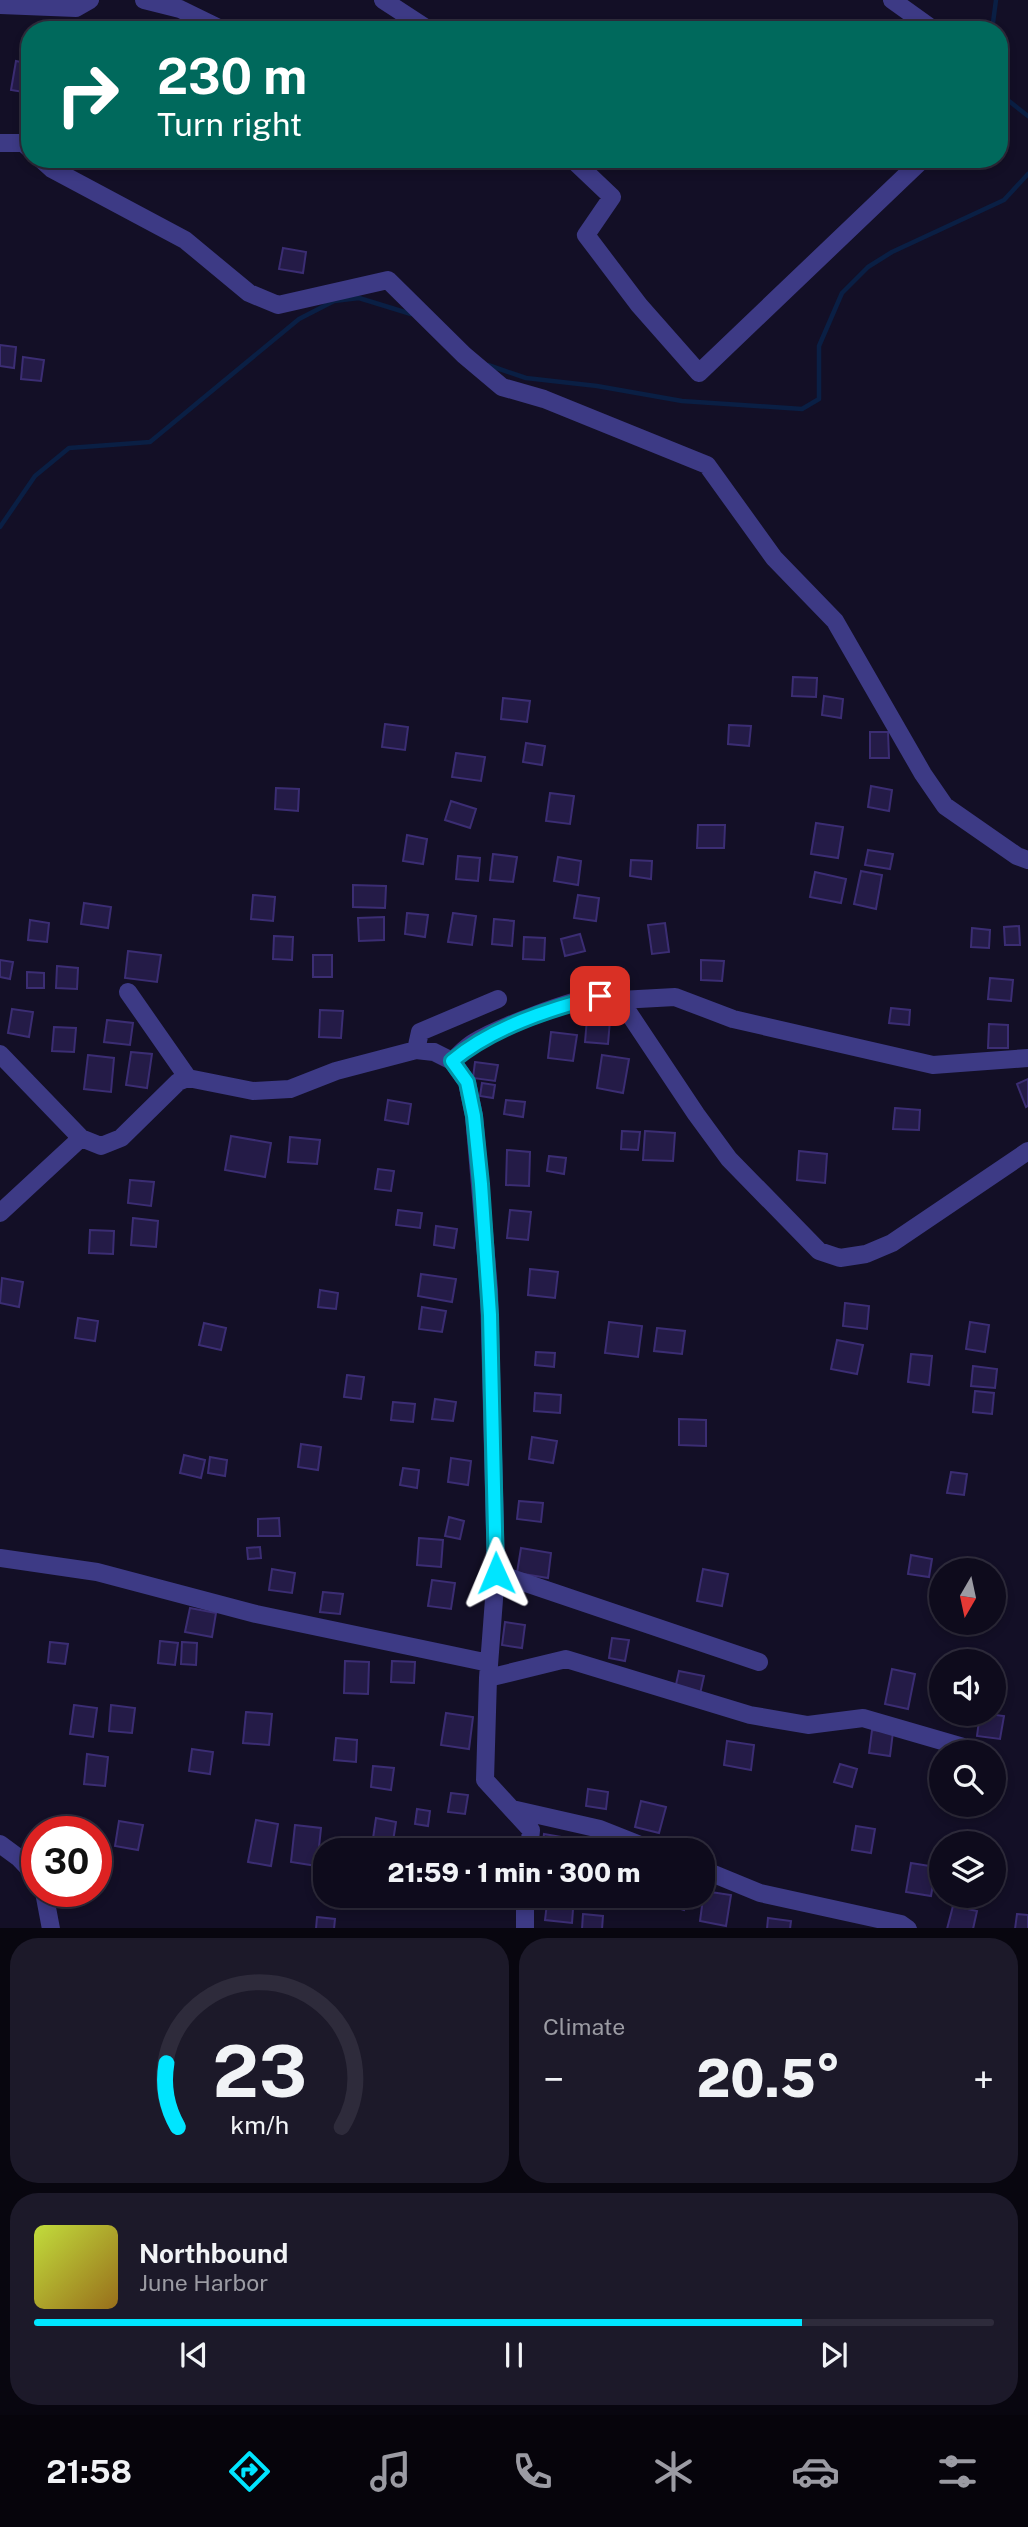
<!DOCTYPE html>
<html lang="en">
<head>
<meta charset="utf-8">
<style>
	body { margin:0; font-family:"Public Sans",sans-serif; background:#1c1929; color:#f1f3f6; height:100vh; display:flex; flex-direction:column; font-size:26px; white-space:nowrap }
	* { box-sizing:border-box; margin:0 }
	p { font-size:23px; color:#9b9ba3 }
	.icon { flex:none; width:38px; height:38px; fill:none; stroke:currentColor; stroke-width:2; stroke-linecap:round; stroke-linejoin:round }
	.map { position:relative; height:1928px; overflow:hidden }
	.side { display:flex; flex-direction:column; gap:10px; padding:10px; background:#08060f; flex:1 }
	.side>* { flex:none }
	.guide { position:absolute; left:21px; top:21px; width:987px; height:147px; border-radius:28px; box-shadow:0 4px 10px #0003,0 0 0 2px #2e2b3b; background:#00695c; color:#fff; overflow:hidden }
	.needle { width:46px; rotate:189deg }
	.tools { position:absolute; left:929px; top:1558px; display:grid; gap:14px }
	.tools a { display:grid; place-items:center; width:77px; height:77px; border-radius:50%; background:#0e0b1c; box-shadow:0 4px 10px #0003,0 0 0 2px #2e2b3b; font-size:35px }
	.speed { position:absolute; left:21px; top:1816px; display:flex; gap:14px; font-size:35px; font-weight:700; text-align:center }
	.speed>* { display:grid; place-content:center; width:91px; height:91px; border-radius:50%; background:#0e0b1c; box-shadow:0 4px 10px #0003,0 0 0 2px #2e2b3b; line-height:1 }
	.speed .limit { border:10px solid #d22; background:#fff; color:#111 }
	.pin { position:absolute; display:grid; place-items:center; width:60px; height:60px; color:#fff; margin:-30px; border-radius:14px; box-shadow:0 4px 10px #0006 }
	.me { position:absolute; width:77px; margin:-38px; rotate:359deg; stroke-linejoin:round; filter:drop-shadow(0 0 5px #0008) }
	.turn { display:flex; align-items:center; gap:24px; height:147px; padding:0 21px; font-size:32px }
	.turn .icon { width:91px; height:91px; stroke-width:2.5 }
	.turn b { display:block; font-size:49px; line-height:60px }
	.big { font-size:52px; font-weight:800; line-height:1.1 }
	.side .tile { flex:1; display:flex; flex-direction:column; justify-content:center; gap:10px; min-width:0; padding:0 24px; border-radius:28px; background:#1c1929 }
	.side .dial { align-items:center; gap:0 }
	.dial svg { height:182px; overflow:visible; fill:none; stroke:#2e2b3b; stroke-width:7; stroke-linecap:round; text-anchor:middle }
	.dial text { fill:#f1f3f6; stroke:none }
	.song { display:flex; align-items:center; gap:21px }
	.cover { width:84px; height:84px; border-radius:10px; background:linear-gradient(135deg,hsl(70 70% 55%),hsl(40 70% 35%)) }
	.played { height:7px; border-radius:4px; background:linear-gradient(90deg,#00e5ff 80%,#2e2b3b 80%) }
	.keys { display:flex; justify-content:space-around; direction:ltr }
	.heat { display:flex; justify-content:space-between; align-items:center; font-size:38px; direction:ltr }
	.side .tiles { flex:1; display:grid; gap:10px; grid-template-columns:1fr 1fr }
	.tile:last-child { grid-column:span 2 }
	.trip { position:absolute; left:313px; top:1838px; width:402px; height:70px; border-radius:28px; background:#0e0b1c; box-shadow:0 4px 10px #0003,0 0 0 2px #2e2b3b; font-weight:800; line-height:70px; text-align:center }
	.menu { display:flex; height:112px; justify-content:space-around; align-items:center; background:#06040b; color:#9b9ba3 }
	.menu .icon { width:49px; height:49px }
	.menu .selected { color:#00e5ff }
	.menu b { font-size:32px; color:#f1f3f6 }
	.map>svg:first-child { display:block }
</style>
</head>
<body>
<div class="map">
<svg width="1028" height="1929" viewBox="0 0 1028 1929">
	<rect width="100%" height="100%" fill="#130f26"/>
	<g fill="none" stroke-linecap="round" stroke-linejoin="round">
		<path stroke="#0a1f44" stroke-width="4.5" d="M992 30 996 0
			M999 85 1000 94 1028 116
			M488 365 526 378 597 386 682 401 802 409 819 399V346L842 293 868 267 892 252 1004 200 1028 174
			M0 527 35 476 69 448 150 442 299 319 334 301 359 298 411 314"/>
	</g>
	<path fill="#241b47" stroke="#3b2d73" stroke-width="2" d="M16 61 30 64V93L11 90Z
		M283 248 306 252 303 273 279 269Z
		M0 345 16 347 14 368 0 366Z
		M23 357 44 360 41 381 21 379Z
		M793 677 817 678 816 697 792 696Z
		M824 696 843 699 841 718 822 715Z
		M503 698 530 701 527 722 501 719Z
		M385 724 408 727 405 750 382 747Z
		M729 725 751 726 749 746 728 744Z
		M870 732H888L889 758H870Z
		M526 743 545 746 542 765 523 762Z
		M456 753 485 757 481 781 452 777Z
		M871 786 892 790 889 811 868 807Z
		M276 788 299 789 298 811 275 809Z
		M550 793 574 796 570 824 546 821Z
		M451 801 476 809 470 828 445 820Z
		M816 823 843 827 838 858 811 854Z
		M698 825H725L724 848H697Z
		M407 835 427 839 423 864 403 861Z
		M868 850 893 854 890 869 865 865Z
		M493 854 517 857 513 882 490 880Z
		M458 856 480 858 478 881 456 879Z
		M558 857 581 861 578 885 554 881Z
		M631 860 652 861 651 879 630 876Z
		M861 871 882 875 876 909 854 904Z
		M815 872 846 879 841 903 810 897Z
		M353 885 386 886 385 908 353 907Z
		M253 895 275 897 273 921 251 919Z
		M578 895 599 898 596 921 574 918Z
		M84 903 111 907 108 928 81 924Z
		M407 913 428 915 425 937 405 934Z
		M453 913 476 916 472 945 448 942Z
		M384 917V940L359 941 358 918Z
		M494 919 514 921 512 946 492 944Z
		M30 920 49 923 47 942 28 940Z
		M665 923 669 952 652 954 648 925Z
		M1019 926 1020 945H1005L1004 927Z
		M972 928 990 930 989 948 971 947Z
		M580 934 585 951 565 956 561 939Z
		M274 936 293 937 292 960 273 959Z
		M524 937 545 938 544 960 523 959Z
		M128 951 161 955 157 982 125 978Z
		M313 955H332V977H313Z
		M0 960 13 962 10 979 0 977Z
		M701 960 724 961 722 981 701 980Z
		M57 966 78 968 77 989 56 988Z
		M27 972 44 973V988H27Z
		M990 978 1013 980 1011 1001 988 999Z
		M891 1008 910 1010 909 1025 889 1023Z
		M12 1009 33 1012 29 1037 8 1033Z
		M320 1010 343 1011 341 1038 319 1037Z
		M587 1019 610 1020 608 1044 585 1042Z
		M107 1020 133 1023 130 1045 104 1042Z
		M989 1024 1008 1025V1048H988Z
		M54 1027 76 1028 74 1052 52 1051Z
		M551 1032 577 1035 573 1061 548 1058Z
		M131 1052 152 1054 147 1088 126 1085Z
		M88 1055 114 1058 111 1092 84 1089Z
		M602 1055 629 1059 623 1093 597 1088Z
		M475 1062 498 1065 495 1081 473 1078Z
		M1028 1079V1106L1026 1107 1017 1084Z
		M482 1083 495 1085 493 1098 480 1096Z
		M388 1100 411 1104 408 1124 385 1120Z
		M506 1100 525 1102 523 1117 504 1114Z
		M895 1108 920 1110 919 1130 893 1129Z
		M622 1131 640 1132 638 1150 621 1149Z
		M645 1131 675 1133 673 1161 643 1160Z
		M231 1136 271 1143 265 1177 225 1170Z
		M290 1137 320 1140 317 1164 288 1162Z
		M507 1150 530 1152 529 1186 506 1185Z
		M799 1151 827 1154 825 1183 797 1180Z
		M549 1156 566 1158 564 1174 547 1171Z
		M378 1169 394 1171 391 1191 375 1189Z
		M130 1180 154 1182 151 1206 128 1203Z
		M398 1210 422 1213 420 1228 396 1225Z
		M510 1210 531 1212 528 1240 507 1238Z
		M133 1218 158 1221 156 1247 131 1245Z
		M436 1226 457 1229 454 1248 434 1245Z
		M90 1230 114 1231 113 1254 89 1253Z
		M530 1269 558 1272 555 1298 528 1295Z
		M421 1274 456 1279 452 1302 418 1296Z
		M2 1278 23 1282 19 1307 0 1303Z
		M320 1290 338 1293 336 1309 318 1307Z
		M845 1303 869 1306 867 1329 843 1326Z
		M422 1307 446 1311 442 1332 419 1329Z
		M78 1318 98 1321 95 1341 75 1338Z
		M609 1322 642 1326 638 1357 605 1353Z
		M970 1322 989 1325 985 1352 966 1349Z
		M204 1323 226 1328 221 1350 199 1345Z
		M657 1328 685 1331 682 1354 654 1351Z
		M837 1340 863 1345 857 1374 831 1369Z
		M536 1352 555 1353 554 1367 535 1365Z
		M911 1354 932 1356 929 1385 908 1382Z
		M973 1366 997 1369 995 1388 971 1386Z
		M347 1375 364 1377 361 1399 344 1397Z
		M975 1391 994 1393 992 1414 973 1412Z
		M535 1393 561 1395 560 1413 534 1411Z
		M435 1399 456 1402 453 1421 432 1419Z
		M393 1402 415 1404 413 1422 391 1420Z
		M679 1419 706 1420V1446L679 1445Z
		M532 1437 557 1441 553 1463 529 1459Z
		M301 1444 321 1447 318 1470 298 1467Z
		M184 1455 205 1460 201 1478 180 1473Z
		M210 1457 227 1460 225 1476 208 1473Z
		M451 1458 471 1461 468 1485 448 1482Z
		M403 1468 419 1470 417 1488 400 1485Z
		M951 1472 967 1474 964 1495 947 1493Z
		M519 1501 543 1503 541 1522 517 1519Z
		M449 1517 464 1521 460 1539 445 1536Z
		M279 1518 280 1536H258V1519Z
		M419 1538 443 1540 441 1567 417 1565Z
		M260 1547 261 1558 248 1559 247 1548Z
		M521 1548 551 1553 548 1578 517 1573Z
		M911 1555 932 1559 929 1577 908 1574Z
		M272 1569 295 1573 292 1593 269 1590Z
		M703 1569 728 1574 722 1606 697 1601Z
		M432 1580 455 1583 451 1609 428 1606Z
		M323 1592 343 1594 340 1614 320 1612Z
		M190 1608 216 1613 212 1637 185 1632Z
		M505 1622 525 1625 522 1648 502 1645Z
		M612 1638 629 1640 625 1661 609 1658Z
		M160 1641 178 1643 175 1665 158 1663Z
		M50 1642 68 1644 65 1664 48 1662Z
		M182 1642 197 1643 196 1665 181 1664Z
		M345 1661 369 1662 368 1694 344 1693Z
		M392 1661 415 1662 414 1683 391 1682Z
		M892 1669 915 1674 908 1709 885 1704Z
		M679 1671 704 1676 700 1694 675 1689Z
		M74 1705 97 1708 93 1737 70 1734Z
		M111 1705 135 1708 132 1733 109 1731Z
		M246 1712 272 1714 269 1745 243 1743Z
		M446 1713 473 1717 469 1749 441 1745Z
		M980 1713 1004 1716 1000 1739 977 1736Z
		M872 1730 893 1732 890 1756 869 1753Z
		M336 1738 357 1740 356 1762 334 1760Z
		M727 1741 754 1745 751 1770 724 1765Z
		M192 1749 213 1752 210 1774 189 1771Z
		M87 1754 108 1757 105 1786 84 1784Z
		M840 1764 857 1769 852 1787 834 1782Z
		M373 1766 394 1768 391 1790 371 1787Z
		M588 1789 608 1792 606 1809 586 1806Z
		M451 1793 468 1795 465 1814 448 1812Z
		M641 1801 666 1807 659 1833 635 1827Z
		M417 1809 430 1811 428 1826 415 1824Z
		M376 1818 396 1822 392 1848 372 1845Z
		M256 1820 278 1824 271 1866 248 1862Z
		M119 1821 143 1825 138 1850 115 1846Z
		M295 1825 321 1828 317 1866 291 1862Z
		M856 1826 875 1829 871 1853 852 1850Z
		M544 1834 562 1837 561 1850H542Z
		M574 1837 591 1839 589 1850H573Z
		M96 1860 108 1862 105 1881 96 1880Z
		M911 1863 936 1867 931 1896 906 1892Z
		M704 1891 731 1895 726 1926 700 1921Z
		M548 1895 574 1896 572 1923 545 1920Z
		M660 1895H688L684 1910 658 1902Z
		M953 1906 977 1911 973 1929H947Z
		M583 1914 603 1916 602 1929H582Z
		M1017 1914 1028 1915V1929H1015Z
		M317 1917 335 1919 334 1929H316Z
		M768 1918 791 1921 790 1929H767Z"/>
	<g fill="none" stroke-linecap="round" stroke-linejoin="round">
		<path stroke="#3d3a85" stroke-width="18" d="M144 0 180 9 223 30
			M383 0 426 28
			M892 0 934 30
			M0 5 76 8 90 0
			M0 143H23L30 149
			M41 159 52 169 185 240 249 293 278 305 388 280 464 355 502 387 544 399 707 465 774 558 835 621 923 774 945 806 1017 856 1028 860
			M572 159 612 197 586 235 639 305 699 373 923 159
			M128 992 188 1078
			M620 1000 675 997 733 1019 933 1065 1028 1058
			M416 1050 420 1032 498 999
			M0 1054 81 1138 101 1146 121 1138 178 1082 188 1078 253 1091 290 1089 336 1071 416 1050 434 1052 452 1061
			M0 1213 81 1138
			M0 1558 97 1572 256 1614 489 1663
			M496 1573 759 1662
			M488 1678 566 1659 750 1715 808 1725 863 1718 963 1747
			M512 1809 600 1829 653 1850
			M0 1844 19 1858 37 1877
			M529 1850 531 1830 485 1780 488 1678 496 1573 489 1290 474 1116 467 1082 452 1061C459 1055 465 1048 473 1043 496 1028 571 1000 599 996 606 995 613 997 620 1000L696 1114 729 1159 819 1251 840 1258 866 1254 892 1243 1028 1151
			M704 1870 760 1893 901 1924 908 1929
			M44 1892 51 1929
			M525 1929V1895"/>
	</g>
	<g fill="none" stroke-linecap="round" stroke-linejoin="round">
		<defs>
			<path id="route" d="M496 1573 490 1315 481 1184 474 1116 467 1082 452 1061C493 1027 549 1009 600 996"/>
		</defs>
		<use href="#route" stroke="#0095a6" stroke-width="18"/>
		<use href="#route" stroke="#00e5ff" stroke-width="12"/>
	</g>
</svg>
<div class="tools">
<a><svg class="needle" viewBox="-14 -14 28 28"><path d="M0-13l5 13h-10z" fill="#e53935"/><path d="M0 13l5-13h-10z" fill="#9b9ba3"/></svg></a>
<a><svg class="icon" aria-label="sound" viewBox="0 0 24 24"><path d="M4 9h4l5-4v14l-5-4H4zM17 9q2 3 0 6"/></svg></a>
<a><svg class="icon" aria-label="search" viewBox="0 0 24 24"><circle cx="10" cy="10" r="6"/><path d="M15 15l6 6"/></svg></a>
<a><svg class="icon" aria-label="layers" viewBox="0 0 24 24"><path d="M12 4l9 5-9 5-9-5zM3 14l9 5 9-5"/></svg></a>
</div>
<div class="speed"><div class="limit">30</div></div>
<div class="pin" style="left:600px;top:996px;background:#d93025"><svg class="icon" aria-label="arrive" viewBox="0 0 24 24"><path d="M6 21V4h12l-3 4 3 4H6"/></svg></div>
<svg class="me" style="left:496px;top:1573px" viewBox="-20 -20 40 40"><path d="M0-17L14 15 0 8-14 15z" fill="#00e5ff" stroke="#fff" stroke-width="4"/></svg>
<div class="trip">21:59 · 1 min · 300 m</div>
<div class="guide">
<div class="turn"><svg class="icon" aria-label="right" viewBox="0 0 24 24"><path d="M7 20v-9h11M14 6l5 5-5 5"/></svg><div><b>230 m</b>Turn right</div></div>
</div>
</div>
<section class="side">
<div class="tiles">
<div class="tile dial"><svg viewBox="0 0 100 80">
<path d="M14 69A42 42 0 1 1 86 69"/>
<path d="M14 69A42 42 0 0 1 9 41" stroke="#00e5ff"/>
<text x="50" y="56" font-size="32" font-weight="700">23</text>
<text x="50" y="72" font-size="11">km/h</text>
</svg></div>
<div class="tile"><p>Climate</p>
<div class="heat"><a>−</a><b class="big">20.5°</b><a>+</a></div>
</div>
<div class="tile">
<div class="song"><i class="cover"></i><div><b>Northbound</b><p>June Harbor</p></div></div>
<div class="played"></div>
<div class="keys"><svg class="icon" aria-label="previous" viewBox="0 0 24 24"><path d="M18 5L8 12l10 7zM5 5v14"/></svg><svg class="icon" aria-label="pause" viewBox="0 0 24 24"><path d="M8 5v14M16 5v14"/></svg><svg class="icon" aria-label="next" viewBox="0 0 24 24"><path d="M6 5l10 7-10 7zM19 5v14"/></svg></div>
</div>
</div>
</section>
<nav class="menu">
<b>21:58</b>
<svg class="icon selected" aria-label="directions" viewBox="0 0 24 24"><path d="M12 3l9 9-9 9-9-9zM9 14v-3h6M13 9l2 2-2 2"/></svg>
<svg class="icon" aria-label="music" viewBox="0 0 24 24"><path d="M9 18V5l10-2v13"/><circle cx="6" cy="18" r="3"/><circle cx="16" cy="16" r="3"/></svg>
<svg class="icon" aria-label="phone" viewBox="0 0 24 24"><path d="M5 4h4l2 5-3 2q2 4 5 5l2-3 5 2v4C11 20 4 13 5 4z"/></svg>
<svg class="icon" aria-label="climate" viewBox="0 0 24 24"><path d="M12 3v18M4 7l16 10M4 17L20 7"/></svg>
<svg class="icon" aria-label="car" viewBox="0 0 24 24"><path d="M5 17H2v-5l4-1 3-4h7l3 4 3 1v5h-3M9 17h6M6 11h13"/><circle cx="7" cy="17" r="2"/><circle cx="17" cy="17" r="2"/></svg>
<svg class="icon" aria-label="filters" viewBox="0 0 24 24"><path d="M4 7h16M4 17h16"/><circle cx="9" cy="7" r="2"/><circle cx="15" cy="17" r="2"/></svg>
</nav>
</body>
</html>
